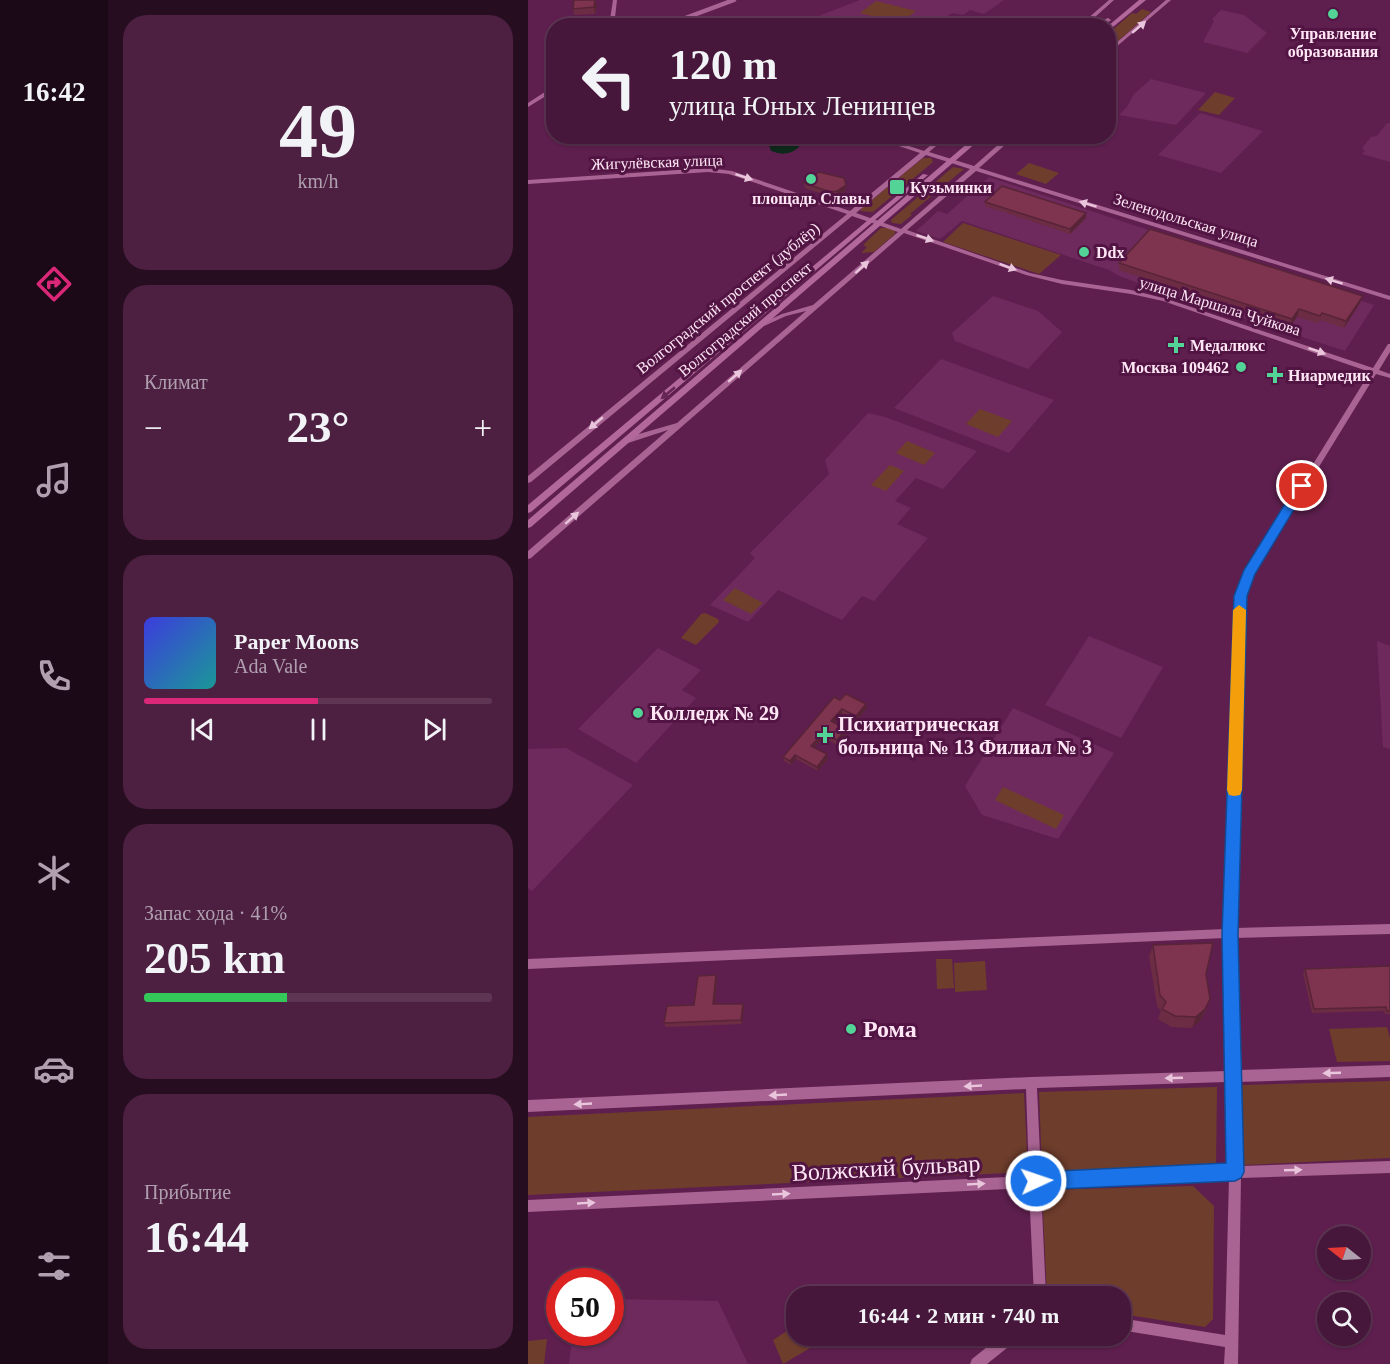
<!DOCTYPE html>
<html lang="ru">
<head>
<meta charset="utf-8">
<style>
	body { margin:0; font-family:"Times New Roman",serif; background:#4d2042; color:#f1f3f6; height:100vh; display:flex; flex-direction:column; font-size:22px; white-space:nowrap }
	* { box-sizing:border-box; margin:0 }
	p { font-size:20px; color:#b09faf }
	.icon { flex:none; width:33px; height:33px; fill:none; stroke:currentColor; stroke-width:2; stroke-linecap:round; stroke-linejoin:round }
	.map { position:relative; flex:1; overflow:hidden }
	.panel { display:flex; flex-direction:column; gap:15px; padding:15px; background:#260d20; width:420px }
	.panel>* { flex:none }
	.guide { position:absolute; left:18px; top:18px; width:570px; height:126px; border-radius:24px; box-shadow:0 2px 4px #0004,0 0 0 2px #5e3654; background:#46173a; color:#f1f3f6; overflow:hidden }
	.needle { width:39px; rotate:288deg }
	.tools { position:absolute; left:789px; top:1226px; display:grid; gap:12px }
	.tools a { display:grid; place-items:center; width:54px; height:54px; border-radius:50%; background:#46173a; box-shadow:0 2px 4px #0004,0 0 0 2px #5e3654; font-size:30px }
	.speed { position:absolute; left:18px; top:1268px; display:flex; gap:12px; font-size:30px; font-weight:700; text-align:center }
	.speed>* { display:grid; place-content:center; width:78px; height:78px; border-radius:50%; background:#46173a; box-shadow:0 2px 4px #0004,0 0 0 2px #5e3654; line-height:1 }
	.speed .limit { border:9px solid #d22; background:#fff; color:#111 }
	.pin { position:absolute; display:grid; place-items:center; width:51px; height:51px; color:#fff; margin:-26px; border:3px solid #fff; border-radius:50%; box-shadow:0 2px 6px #0007 }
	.me { position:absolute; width:66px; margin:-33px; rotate:87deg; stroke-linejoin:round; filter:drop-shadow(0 0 4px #0008) }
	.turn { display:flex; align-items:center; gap:21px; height:126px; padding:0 24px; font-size:27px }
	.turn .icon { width:78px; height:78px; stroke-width:2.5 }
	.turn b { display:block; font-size:42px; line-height:51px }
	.big { font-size:45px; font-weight:800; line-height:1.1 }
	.panel .card { flex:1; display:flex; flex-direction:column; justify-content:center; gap:9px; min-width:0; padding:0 21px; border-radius:24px; background:#4d2042 }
	.panel .dial { align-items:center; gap:0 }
	.dial b { font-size:78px; line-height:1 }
	.song { display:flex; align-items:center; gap:18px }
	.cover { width:72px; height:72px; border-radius:9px; background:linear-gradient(135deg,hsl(240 70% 55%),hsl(180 70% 35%)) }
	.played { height:6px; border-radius:3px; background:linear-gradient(90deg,#db2777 50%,#5e3654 50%) }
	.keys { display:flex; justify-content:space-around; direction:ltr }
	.heat { display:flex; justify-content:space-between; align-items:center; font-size:33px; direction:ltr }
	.charge { height:9px; border-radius:4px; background:linear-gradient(90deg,#34c759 41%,#5e3654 0) }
	.trip { position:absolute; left:258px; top:1286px; width:345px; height:60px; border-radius:24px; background:#46173a; box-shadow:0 2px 4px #0004,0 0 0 2px #5e3654; font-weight:800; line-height:60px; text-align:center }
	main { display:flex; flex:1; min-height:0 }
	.tab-bar { display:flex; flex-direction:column; width:108px; justify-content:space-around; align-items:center; background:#1c0917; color:#b09faf }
	.tab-bar .icon { width:42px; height:42px }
	.tab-bar .selected { color:#db2777 }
	.tab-bar b { font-size:27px; color:#f1f3f6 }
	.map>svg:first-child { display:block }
</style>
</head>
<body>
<main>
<nav class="tab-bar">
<b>16:42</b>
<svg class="icon selected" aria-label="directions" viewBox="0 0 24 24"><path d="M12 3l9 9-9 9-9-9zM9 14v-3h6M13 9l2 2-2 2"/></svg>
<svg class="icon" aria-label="music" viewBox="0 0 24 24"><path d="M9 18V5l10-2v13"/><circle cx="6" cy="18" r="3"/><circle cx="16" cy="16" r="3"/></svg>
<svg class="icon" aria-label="phone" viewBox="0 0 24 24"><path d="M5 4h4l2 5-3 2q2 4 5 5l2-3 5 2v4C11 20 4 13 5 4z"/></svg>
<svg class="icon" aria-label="climate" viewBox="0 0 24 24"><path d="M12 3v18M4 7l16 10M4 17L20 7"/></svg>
<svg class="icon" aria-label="car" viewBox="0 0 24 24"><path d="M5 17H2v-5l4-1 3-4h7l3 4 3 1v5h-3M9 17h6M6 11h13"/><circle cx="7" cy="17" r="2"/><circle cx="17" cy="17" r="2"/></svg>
<svg class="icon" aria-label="filters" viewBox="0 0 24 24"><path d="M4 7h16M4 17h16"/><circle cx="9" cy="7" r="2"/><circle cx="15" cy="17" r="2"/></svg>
</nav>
<section class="panel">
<div class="card dial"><b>49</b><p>km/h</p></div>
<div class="card"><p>Климат</p>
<div class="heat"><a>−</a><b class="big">23°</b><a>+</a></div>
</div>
<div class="card">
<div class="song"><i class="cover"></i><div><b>Paper Moons</b><p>Ada Vale</p></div></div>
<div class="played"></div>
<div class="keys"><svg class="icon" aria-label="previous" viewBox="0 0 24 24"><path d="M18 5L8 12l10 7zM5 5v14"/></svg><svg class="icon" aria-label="pause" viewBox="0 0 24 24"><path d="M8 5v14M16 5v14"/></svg><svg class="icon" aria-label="next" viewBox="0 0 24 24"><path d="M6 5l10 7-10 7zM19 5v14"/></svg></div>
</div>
<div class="card"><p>Запас хода · 41%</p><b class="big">205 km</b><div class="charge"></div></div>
<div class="card"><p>Прибытие</p><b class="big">16:44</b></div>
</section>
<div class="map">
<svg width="862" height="1364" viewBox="0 0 862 1364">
	<rect width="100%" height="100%" fill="#5e1f4e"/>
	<path fill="#6e2a5c" d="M332 0H476L456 14 442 10 435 15 424 13 407 25H314L288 17Z
		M693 10 716 15 739 33 719 53 675 42 686 21 684 19Z
		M623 79 678 93 648 125 591 115 599 107 606 94Z
		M672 113 735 131 693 173 630 155Z
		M859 123H862V162L834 154 837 151 834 148 843 137 849 136Z
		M461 177 846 305 817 351 639 293 591 276 581 270 434 221 412 239 388 231 410 211 419 214Z
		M465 296 510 311 534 332 500 369 427 341 424 333Z
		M413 359 526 400 481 453 366 408Z
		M340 413 357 417 449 451 415 489 388 478 367 501 383 508 369 524 400 538 346 601 334 596 314 620 250 590 220 622 182 605 227 558 222 553 301 474 297 460Z
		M561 636 635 667 593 738 517 705Z
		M849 641 862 646V749L855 747Z
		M130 648 173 670 154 690 168 698 108 763 50 729Z
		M485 708 586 753 530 839 454 815 437 786Z
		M38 748 105 785 4 891 0 888V749Z
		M83 1299 190 1301 220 1364H41L45 1332H82Z"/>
	<path fill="#6f3d2c" d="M348 1 388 11 372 23 332 13Z
		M614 9 623 12 581 49V33L604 13 608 14Z
		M687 92 707 98 691 115 670 110Z
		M395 158H403L405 162 345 212 333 211V209Z
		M501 163 531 173 518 184 488 174Z
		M425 167 436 169 382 214 384 215 373 224 364 223 363 220Z
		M435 223 533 255 511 274 415 242Z
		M353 228H361L367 231V234L346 252 333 253 339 247 335 245Z
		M452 409 484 421 470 437 438 424Z
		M379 441 407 453 396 465 368 453Z
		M362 465 376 471 358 491 343 485Z
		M207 588 235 603 223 614 195 600Z
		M177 613 190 619 191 622 168 645 153 638 173 614Z
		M475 787 536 815 528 829 467 800Z
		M408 959H424L426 988 409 989Z
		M457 961 459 990 427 992 426 963Z
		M859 1027 862 1038V1061L809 1062 801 1029Z
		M862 1081V1158L716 1165 714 1085Z
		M689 1087 688 1166 514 1171 511 1092Z
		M496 1093 500 1172 0 1195V1117Z
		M665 1186 686 1206 685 1319 677 1327 593 1314 592 1296H519L514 1190Z
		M268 1325V1335H285L289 1344 255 1364 245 1340Z
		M19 1339 16 1364H0V1341Z"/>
	<path fill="#0e291b" d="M259 138 269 141 271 147C262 155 254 155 243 151L241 145 247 140Z"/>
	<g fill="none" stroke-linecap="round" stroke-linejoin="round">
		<path stroke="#a96493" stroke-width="4.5" d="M136 26 206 0"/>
		<path fill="#a96493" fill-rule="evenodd" d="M85 0H89L86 26H81Z
			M581 0H586L557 26H551Z
			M638 0H643L580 54V50Z
			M580 18 583 20 582 21 570 26H562Z
			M26 86V91L0 107V103Z
			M340 136H351L396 151 413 136H420L401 152 446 166 480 136H487L451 168 862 296V300L448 171 379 230 502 273 534 280 603 290 639 299 845 368 860 344H862V352L851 370 862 374V378L848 374 719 584 716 596 707 928 862 924V934L707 938 711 1070 862 1065V1077L711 1082 713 1166 862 1161V1173L713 1178 710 1364H696L697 1347 592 1330V1318L697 1335 701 1178 513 1187 518 1296H506L501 1188 0 1212V1200L501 1176 498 1089 0 1112V1100L503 1077 699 1071 697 938 0 969V959L697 929 708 596 711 584 842 372 635 301 603 294 534 284 498 275 376 233 3 558 0 559V551L140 430 100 443 97 442V438L149 423 278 311 258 316 234 327H230V325L254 314 285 305 370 232 324 216 3 482 0 483V476L319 214 201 174 180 172 0 184V180L180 168 204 171 322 211 392 153ZM398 155 442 169 373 229 328 213ZM699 1082 701 1166 513 1175 509 1088Z
			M474 1335H490L489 1340 459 1364H442L444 1359Z"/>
		<path fill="#b2689b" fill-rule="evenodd" d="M611 0H618L580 31V26Z
			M448 136H456L3 527 0 528V520Z
			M395 174 400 175 3 512 0 513V505Z"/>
	</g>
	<path fill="#6c2c43" d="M67 0 69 6 67 14 46 15 45 9Z
		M276 183 318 185V190L309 196 303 197 277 188Z
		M457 202 558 213V218L542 234 457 206Z
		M591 263 832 303 816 328 792 320 790 323 769 317 762 327 591 270Z
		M312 700 338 704 339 708 329 720 314 714 307 723 319 734 309 745 295 737 286 748 300 759 290 771 268 759 263 765 256 761 255 757Z
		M625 945 678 974V1010L673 1020 664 1028 643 1027 630 1019 633 1011 629 1006 621 956Z
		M862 966V1014H857L856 1011 784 1013 775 973 777 969Z
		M189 979 187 1004H215L216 1007 214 1024 138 1027 136 1023 166 1005Z"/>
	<path fill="#582437" d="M67 0 69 6 67 14 66 7Z
		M318 185V190L309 196V191Z
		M558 213V218L542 234V229Z
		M835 296 832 303 816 328 818 321Z
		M771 309 769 317 762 327 764 319Z
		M338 704 339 708 329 720 328 716Z
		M314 709V714L304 726 303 721Z
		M318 729 319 734 309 745V740Z
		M295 733V737L284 751 283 746Z
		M299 754 300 759 290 771 289 767Z
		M267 755 268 759 263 765 262 761Z
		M188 975 189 979 187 1008 185 1004Z
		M682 999 673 1020 664 1028 668 1017Z
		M215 1004 216 1007 214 1024 213 1020Z"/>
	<path fill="#7e334e" stroke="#582437" stroke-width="1.5" d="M46 0H67L66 7 45 9Z
		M291 172 316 178 318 185 309 191 302 192 276 183Z
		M474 186 558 213 542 229 457 202Z
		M622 229 835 296 818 321 794 313 792 316 771 309 764 319 591 263Z
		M318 694 338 704 328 716 314 709 303 721 318 729 309 740 295 733 283 746 299 754 289 767 267 755 262 761 255 757 306 697 312 700Z
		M685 943 678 974 682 999 677 1009 668 1017 647 1016 634 1009 638 1002 632 995 625 945Z
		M862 966V1011H859L858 1007 786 1009 777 969Z
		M188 975 185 1004H215L213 1020 136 1023 139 1006 166 1005 170 976Z"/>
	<defs><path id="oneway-solid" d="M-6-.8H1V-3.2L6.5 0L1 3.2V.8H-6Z" transform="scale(1.5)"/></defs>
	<g fill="#e9c6dc">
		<use href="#oneway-solid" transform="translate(611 27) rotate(-41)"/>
		<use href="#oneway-solid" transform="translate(216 177) rotate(18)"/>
		<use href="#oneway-solid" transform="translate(560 204) rotate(-163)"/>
		<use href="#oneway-solid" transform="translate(397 238) rotate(19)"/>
		<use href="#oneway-solid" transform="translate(334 267) rotate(-42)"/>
		<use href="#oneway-solid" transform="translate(480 267) rotate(20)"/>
		<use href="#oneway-solid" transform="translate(806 281) rotate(-163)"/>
		<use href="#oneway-solid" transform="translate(789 351) rotate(19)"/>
		<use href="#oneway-solid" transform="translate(207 376) rotate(-41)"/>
		<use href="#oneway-solid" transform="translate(68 423) rotate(140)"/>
		<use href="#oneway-solid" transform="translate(44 518) rotate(-41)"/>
		<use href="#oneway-solid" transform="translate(804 1073) rotate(178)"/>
		<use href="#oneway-solid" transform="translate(646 1078) rotate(178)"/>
		<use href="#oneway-solid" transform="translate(445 1086) rotate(177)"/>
		<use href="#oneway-solid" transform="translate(250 1095) rotate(177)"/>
		<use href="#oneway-solid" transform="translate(55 1104) rotate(177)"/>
		<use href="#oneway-solid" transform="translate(765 1170) rotate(-2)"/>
		<use href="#oneway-solid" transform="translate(448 1184) rotate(-3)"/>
		<use href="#oneway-solid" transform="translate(253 1194) rotate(-3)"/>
		<use href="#oneway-solid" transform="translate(58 1203) rotate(-3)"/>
	</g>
	<use fill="#652555" href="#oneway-solid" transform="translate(140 393) rotate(140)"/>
	<path fill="#1a73e8" stroke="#114b97" stroke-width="1.5" d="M774 482 780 486 727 574 719 596 710 935 716 1172 713 1178 707 1181 508 1190 501 1188 499 1181 501 1175 508 1172 698 1163 694 935 706 596 716 570 770 483Z"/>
	<path fill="#f59e0b" d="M711 605 718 610 714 790 712 795 706 796 701 795 699 790 705 610Z"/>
	<g fill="#53d396" stroke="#521443" stroke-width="2">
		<circle cx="805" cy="14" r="6"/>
		<circle cx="283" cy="179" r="6"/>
		<rect x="361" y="179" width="16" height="16" rx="3"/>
		<circle cx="556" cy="252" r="6"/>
		<path d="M645 336h6v6h6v6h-6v6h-6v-6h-6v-6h6z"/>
		<circle cx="713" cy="367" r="6"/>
		<path d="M744 366h6v6h6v6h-6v6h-6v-6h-6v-6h6z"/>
		<circle cx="110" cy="713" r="6"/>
		<path d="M294 726h6v6h6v6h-6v6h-6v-6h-6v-6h6z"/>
		<circle cx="323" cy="1029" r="6"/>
	</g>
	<g text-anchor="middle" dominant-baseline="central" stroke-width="6" stroke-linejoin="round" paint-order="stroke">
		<g font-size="16" font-weight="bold" fill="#fee6f5" stroke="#521443" text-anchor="start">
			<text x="805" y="33" text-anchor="middle">Управление<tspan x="805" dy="18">образования</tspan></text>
			<text x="382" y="187">Кузьминки</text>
			<text x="283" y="198" text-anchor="middle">площадь Славы</text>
			<text x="568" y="252">Ddx</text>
			<text x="662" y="345">Медалюкс</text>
			<text x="701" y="367" text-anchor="end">Москва 109462</text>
			<text x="760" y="375">Ниармедик</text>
		</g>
		<g font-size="16" fill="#fee6f5" stroke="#521443">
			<text transform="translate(129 162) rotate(-2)">Жигулёвская улица</text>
			<text transform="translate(658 220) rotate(17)">Зеленодольская улица</text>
			<text transform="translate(200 298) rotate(-39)">Волгоградский проспект (дублёр)</text>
			<text transform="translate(692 306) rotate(17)">улица Маршала Чуйкова</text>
			<text transform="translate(217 319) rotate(-40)">Волгоградский проспект</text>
		</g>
		<g font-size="20" font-weight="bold" fill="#fee6f5" stroke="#521443" text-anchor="start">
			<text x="122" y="713">Колледж № 29</text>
			<text x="310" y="724">Психиатрическая<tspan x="310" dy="23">больница № 13 Филиал № 3</tspan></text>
		</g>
		<g font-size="24" font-weight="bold" fill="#fee6f5" stroke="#521443" text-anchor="start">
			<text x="335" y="1029">Рома</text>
		</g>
		<g font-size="24" fill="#fee6f5" stroke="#521443">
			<text transform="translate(358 1168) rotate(-3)">Волжский бульвар</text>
		</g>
	</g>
</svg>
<div class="tools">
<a><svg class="needle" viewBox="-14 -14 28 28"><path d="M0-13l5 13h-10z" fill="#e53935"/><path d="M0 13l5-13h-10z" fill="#b09faf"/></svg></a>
<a><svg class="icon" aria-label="search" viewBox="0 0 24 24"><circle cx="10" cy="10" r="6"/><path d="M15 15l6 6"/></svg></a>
</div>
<div class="speed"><div class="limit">50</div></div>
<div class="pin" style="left:774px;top:486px;background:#d93025"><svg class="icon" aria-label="arrive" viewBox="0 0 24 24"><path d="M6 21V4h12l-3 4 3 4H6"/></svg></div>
<svg class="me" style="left:508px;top:1181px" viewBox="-20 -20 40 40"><circle r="17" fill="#1a73e8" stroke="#fff" stroke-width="3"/><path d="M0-11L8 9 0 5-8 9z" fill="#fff"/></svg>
<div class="trip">16:44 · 2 мин · 740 m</div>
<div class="guide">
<div class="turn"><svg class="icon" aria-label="left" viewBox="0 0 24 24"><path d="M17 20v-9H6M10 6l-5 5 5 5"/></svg><div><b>120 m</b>улица Юных Ленинцев</div></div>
</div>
</div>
</main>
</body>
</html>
